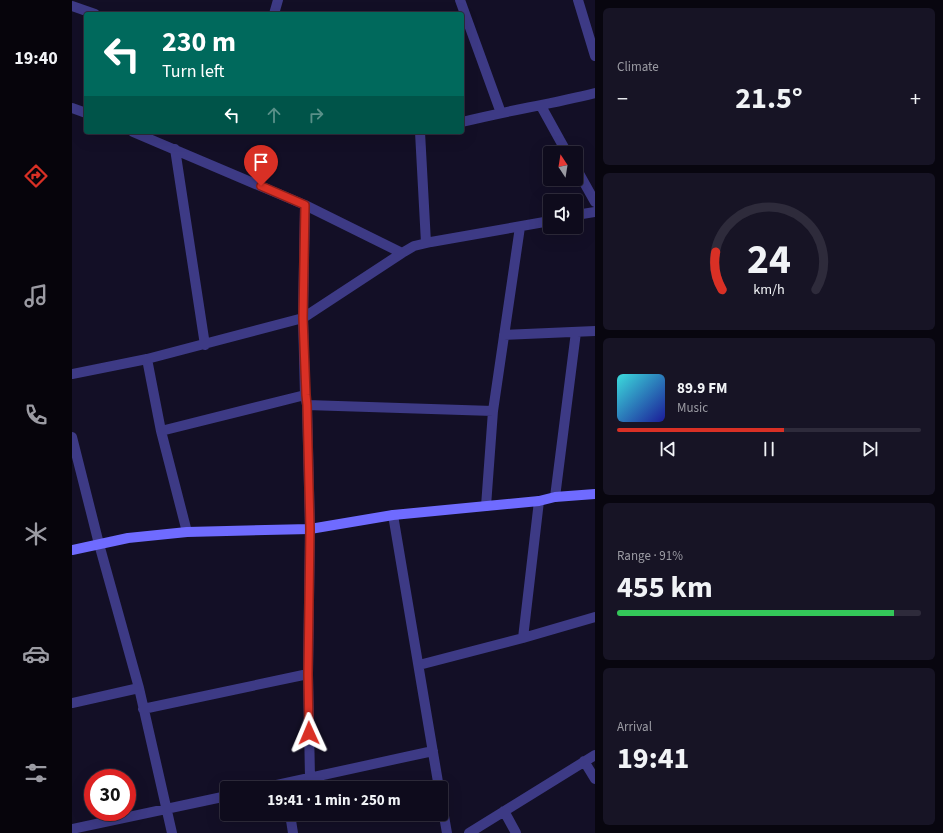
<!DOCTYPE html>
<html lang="en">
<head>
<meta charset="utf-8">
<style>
	body { margin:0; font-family:"Source Sans 3",sans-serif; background:#171425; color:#f1f3f6; height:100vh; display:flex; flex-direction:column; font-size:15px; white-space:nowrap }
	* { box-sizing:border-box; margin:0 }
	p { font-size:13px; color:#9b9ba3 }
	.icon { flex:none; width:22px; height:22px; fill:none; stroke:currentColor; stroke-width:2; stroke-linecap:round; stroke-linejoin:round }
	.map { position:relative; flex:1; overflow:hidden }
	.drawer { display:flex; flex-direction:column; gap:8px; padding:8px; background:#08060f; width:348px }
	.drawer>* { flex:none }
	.hud { position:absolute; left:12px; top:12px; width:380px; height:122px; border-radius:4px; box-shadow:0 4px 16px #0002,0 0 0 1px #2e2b3b; background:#00695c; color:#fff; overflow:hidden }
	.needle { width:26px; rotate:348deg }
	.controls { position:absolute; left:471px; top:146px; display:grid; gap:8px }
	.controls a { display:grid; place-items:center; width:40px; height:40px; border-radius:4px; background:#0e0b1c; box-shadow:0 4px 16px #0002,0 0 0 1px #2e2b3b; font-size:20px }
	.speed { position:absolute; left:12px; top:769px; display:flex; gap:8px; font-size:20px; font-weight:700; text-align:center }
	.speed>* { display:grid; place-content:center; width:52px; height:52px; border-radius:50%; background:#0e0b1c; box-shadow:0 4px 16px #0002,0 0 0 1px #2e2b3b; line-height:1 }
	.speed .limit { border:6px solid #d22; background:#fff; color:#111 }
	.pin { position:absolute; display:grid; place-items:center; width:34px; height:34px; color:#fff; margin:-41px -17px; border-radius:50% 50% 50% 0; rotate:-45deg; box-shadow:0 0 4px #0007 }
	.pin .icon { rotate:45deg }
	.me { position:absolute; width:44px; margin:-22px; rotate:359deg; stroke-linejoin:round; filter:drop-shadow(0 0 3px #0008) }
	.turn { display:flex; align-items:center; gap:14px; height:84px; padding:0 12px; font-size:18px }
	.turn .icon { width:52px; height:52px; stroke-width:2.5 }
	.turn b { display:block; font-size:28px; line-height:34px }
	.lanes { display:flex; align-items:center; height:38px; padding:0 12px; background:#0003; justify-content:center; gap:20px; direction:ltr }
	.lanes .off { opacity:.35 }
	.big { font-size:30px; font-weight:700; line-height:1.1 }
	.drawer .card { flex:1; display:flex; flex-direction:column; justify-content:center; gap:6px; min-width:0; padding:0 14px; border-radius:6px; background:#171425 }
	.drawer .dial { align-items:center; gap:0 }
	.dial svg { height:104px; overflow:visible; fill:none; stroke:#2e2b3b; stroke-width:7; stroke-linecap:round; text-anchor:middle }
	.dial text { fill:#f1f3f6; stroke:none }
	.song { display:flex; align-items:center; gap:12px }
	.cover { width:48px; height:48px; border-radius:6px; background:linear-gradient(135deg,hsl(180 70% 55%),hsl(240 70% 35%)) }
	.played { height:4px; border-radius:2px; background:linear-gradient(90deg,#d93025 55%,#2e2b3b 55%) }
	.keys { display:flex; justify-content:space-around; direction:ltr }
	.heat { display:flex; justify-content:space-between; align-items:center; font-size:22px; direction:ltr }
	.charge { height:6px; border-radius:3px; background:linear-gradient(90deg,#34c759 91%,#2e2b3b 0) }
	.trip { position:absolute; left:148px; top:781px; width:228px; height:40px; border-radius:4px; background:#0e0b1c; box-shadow:0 4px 16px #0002,0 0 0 1px #2e2b3b; font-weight:700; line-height:40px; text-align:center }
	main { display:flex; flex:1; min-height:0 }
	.tab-bar { display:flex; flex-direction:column; width:72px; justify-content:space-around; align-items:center; background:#06040b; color:#9b9ba3 }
	.tab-bar .icon { width:28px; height:28px }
	.tab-bar .selected { color:#d93025 }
	.tab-bar b { font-size:18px; color:#f1f3f6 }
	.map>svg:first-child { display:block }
</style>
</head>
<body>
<main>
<nav class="tab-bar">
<b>19:40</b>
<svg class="icon selected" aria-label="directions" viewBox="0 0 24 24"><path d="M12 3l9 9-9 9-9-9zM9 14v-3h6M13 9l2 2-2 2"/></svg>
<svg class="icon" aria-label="music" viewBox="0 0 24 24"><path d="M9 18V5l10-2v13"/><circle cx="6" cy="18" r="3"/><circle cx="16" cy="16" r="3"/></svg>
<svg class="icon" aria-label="phone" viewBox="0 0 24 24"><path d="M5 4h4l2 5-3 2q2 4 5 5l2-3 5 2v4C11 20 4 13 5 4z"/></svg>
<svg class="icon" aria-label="climate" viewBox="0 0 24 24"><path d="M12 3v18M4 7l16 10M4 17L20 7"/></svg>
<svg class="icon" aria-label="car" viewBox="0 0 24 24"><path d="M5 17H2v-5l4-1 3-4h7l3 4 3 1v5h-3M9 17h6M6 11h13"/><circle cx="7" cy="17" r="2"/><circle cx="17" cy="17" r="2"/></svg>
<svg class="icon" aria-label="filters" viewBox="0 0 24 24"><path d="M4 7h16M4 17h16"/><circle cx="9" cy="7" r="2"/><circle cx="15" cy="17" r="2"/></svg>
</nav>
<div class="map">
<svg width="523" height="833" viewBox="0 0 523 833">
	<rect width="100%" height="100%" fill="#130f26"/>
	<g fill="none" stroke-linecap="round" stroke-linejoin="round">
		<path stroke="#3d3a85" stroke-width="10" d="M388 0 429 113
			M506 0 523 56
			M0 6 23 14
			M202 14 206 0
			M469 106 495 153
			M0 108 14 113
			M390 122C434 111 479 104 523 93
			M61 132 233 205 330 253 342 246 359 242 478 221
			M348 132 354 243
			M103 149 133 345
			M504 168 523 202
			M233 205 231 318 233 395 235 405 238 529 236 674 238 778
			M504 215 523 212
			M432 335 523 331
			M75 359 89 431 115 532
			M0 374 75 359 231 318 330 253
			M235 405 421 411
			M89 431 233 395
			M0 437 27 544 67 688 100 833
			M483 497 504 332
			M414 506 421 411 448 227
			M321 515 367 788
			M451 638 467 501
			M347 665 451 638 523 617
			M0 703 67 688
			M71 709 236 674
			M512 761 523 779
			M191 788 361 751
			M369 799 375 833
			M432 811 444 833
			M218 814 221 833
			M0 829 155 796
			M397 833 523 755"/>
		<path stroke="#6f6bff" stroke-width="10" d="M0 550 56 538 115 532 238 529 321 515 467 501 483 497 523 494"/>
	</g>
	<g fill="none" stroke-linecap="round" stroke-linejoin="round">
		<defs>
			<path id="route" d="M189 186 233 205 231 318 234 395 235 405 238 529 236 674 237 733"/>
		</defs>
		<use href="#route" stroke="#8d1f18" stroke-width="10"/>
		<use href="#route" stroke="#d93025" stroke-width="7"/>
	</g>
</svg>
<div class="controls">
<a><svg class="needle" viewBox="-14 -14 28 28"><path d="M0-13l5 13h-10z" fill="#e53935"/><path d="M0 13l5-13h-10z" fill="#9b9ba3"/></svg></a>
<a><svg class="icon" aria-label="sound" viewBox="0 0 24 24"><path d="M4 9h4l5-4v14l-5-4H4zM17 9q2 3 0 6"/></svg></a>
</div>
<div class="speed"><div class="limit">30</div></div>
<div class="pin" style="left:189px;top:186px;background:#d93025"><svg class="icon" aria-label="arrive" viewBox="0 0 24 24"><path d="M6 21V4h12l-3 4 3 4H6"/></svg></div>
<svg class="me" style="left:237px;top:733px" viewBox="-20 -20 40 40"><path d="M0-17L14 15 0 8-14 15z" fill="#d93025" stroke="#fff" stroke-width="4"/></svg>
<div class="trip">19:41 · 1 min · 250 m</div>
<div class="hud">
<div class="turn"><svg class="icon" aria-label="left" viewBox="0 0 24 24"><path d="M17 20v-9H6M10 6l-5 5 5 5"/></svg><div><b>230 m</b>Turn left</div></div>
<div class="lanes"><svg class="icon" aria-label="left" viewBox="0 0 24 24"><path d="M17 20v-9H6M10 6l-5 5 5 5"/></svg><svg class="icon off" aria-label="ahead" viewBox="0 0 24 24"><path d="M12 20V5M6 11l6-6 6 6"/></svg><svg class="icon off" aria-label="right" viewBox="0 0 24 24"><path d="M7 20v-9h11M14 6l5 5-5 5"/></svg></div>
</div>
</div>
<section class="drawer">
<div class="card"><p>Climate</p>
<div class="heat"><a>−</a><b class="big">21.5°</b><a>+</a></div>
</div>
<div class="card dial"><svg viewBox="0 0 100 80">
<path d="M14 69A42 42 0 1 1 86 69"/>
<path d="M14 69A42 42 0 0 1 9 40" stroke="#d93025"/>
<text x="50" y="56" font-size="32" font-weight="700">24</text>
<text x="50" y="72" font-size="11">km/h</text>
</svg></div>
<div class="card">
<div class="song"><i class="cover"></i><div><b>89.9 FM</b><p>Music</p></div></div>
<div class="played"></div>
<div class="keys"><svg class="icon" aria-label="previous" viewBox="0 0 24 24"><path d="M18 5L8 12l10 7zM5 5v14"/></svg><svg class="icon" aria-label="pause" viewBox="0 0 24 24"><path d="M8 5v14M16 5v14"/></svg><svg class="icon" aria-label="next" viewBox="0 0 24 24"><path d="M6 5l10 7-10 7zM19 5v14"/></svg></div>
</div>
<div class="card"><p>Range · 91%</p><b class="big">455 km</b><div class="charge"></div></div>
<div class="card"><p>Arrival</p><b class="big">19:41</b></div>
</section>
</main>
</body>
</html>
